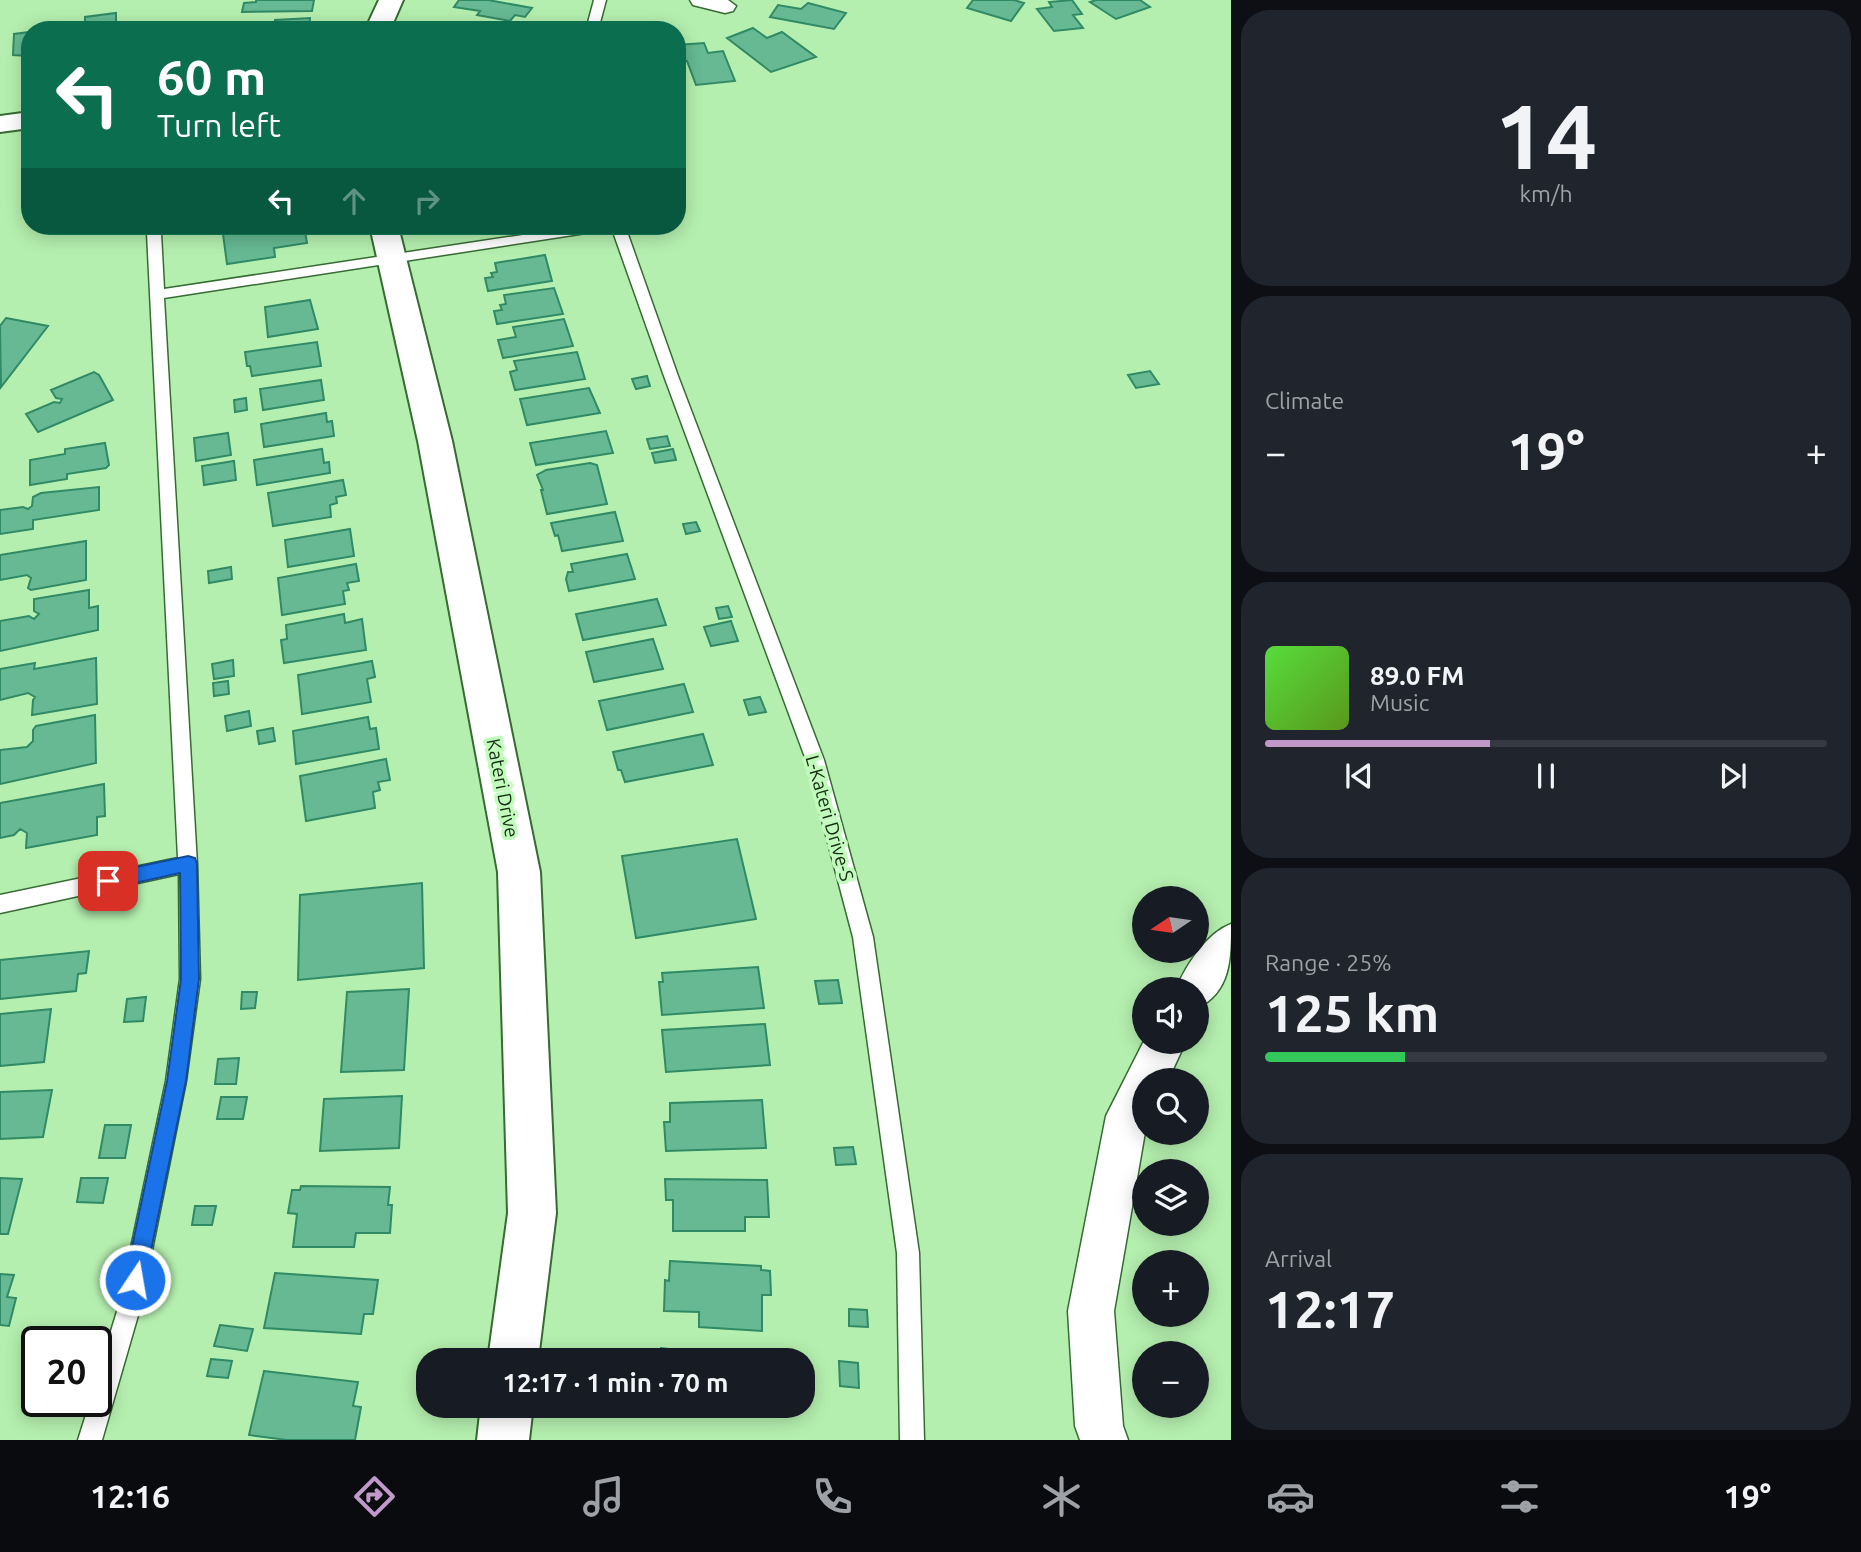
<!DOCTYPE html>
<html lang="en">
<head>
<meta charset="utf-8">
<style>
	body { margin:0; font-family:Ubuntu,sans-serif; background:#20242c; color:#f1f3f6; height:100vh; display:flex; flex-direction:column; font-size:26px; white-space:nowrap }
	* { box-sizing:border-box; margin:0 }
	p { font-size:23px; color:#9ea1a6 }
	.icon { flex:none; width:38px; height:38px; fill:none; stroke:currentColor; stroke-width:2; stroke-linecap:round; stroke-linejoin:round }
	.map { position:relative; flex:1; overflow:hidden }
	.side { display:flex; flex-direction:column; gap:10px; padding:10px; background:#0d0f14; width:630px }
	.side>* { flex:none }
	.banner { position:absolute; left:21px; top:21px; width:665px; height:214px; border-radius:28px; box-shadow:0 4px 18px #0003; background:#0b6e4f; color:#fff; overflow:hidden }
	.needle { width:46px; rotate:257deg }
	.fabs { position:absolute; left:1132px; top:886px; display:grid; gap:14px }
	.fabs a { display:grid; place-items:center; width:77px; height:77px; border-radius:50%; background:#171b24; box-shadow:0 4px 18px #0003; font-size:35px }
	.speed { position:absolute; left:21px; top:1326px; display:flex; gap:14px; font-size:35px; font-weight:700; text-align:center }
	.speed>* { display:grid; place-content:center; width:91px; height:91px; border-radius:50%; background:#171b24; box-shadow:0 4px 18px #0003; line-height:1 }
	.speed .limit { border:4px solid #111; border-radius:10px; background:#fff; color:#111 }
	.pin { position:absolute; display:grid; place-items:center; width:60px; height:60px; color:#fff; margin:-30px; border-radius:14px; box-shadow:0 4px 10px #0006 }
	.me { position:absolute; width:77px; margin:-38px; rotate:12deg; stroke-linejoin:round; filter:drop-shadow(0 0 5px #0008) }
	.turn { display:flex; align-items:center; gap:24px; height:147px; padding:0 21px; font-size:32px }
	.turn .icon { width:91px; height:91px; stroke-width:2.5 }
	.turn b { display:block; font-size:49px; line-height:60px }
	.lanes { display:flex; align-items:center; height:66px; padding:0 21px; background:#0003; justify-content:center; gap:35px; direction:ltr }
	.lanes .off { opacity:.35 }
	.big { font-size:52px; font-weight:700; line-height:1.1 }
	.side .tile { flex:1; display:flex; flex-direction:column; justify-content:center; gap:10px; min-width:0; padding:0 24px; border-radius:28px; background:#20242c }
	.side .dial { align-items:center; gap:0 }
	.dial b { font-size:91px; line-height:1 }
	.song { display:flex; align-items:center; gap:21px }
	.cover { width:84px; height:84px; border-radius:10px; background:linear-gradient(135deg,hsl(110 70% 55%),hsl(90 70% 35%)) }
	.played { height:7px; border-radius:4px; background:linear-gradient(90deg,#c198ca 40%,#363941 40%) }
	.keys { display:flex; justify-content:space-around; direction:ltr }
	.heat { display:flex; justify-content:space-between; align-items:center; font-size:38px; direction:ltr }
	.charge { height:10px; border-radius:5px; background:linear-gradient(90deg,#34c759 25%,#363941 0) }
	.trip { position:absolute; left:416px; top:1348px; width:399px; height:70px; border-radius:28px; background:#171b24; box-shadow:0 4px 18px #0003; font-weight:700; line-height:70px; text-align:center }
	.tabs { display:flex; height:112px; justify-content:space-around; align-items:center; background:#090b0e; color:#9ea1a6 }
	.tabs .icon { width:49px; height:49px }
	.tabs .selected { color:#c198ca }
	.tabs b { font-size:32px; color:#f1f3f6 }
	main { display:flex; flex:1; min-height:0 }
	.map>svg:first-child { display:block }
</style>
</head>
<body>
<main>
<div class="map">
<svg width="1231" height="1440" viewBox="0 0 1231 1440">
	<rect width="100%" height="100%" fill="#b5efaf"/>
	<path fill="#66b993" stroke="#308a65" stroke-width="2" d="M256 0H314L312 11 242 12 244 3 256 2Z
		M459 0H488L532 8 525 17 515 15 510 21 477 15 480 11 454 7Z
		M973 0H1014L1024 3 1011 21 967 8Z
		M1072 0 1082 14 1073 15 1083 28 1054 31 1037 9 1052 7 1049 2Z
		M1096 0H1140L1150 7 1116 19 1090 2Z
		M808 3 846 13 834 29 770 17 778 5 801 9Z
		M116 13V30H85V17Z
		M310 18 309 30H228L229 27 275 24V20Z
		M481 24 522 28 477 30Z
		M753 28 767 38 782 32 816 57 771 72 727 38Z
		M30 32V69H28L29 56 13 55 14 34Z
		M704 43 708 53 723 51 735 81 696 85 687 61 682 62 677 45Z
		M30 166V217H26V167Z
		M266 226H304L307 243 274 248 275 257 227 264 223 234Z
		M545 255 552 281 488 291 485 278 493 277 491 273 497 272 495 263Z
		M554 288 563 314 497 324 494 311 502 310 500 305 506 304 504 295Z
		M310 300 318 329 268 337 265 307Z
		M6 318 48 326 1 387 0 326Z
		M564 319 573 346 503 358 498 340 516 337 513 327Z
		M317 342 321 366 252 376 250 366H247L245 352Z
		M577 352 585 379 515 390 510 372 517 370 514 361Z
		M1150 371 1159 384 1136 388 1128 375Z
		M94 372 99 375 113 400 38 432 26 414 54 402 60 403 62 399 56 398 51 390Z
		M647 376 650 386 636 389 632 379Z
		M321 380 324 400 263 410 260 389Z
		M589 388 600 413 527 425 520 399Z
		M246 398 247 410 235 412 234 400Z
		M326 413 327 422 332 421 334 436 264 447 261 424Z
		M606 431 613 453 536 465 530 443Z
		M228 433 231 455 196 461 194 438Z
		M667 436 670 446 650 449 647 439Z
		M105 443 109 465 106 468 67 474V479L30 485V460L65 454V449Z
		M322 449 324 463 329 462 330 473 257 485 254 460Z
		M673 449 676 460 655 463 652 453Z
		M234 461 236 480 204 485 202 466Z
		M590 463 597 465 607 504 547 514 541 490H543L537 475 546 470Z
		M343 480 346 495 336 497 337 503 330 505 331 517 273 526 268 493Z
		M99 487V510L33 520V529L0 534V510L23 507 28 509 32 506 33 497 41 493Z
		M615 512 623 541 562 551 558 535 555 536 551 523Z
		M696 522 700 531 686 534 683 524Z
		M350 529 354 556 288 567 285 540Z
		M86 541V580L31 590 28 588 31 578 27 575 0 580V555Z
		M627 554 635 579 569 591 566 579 568 572H573L571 564Z
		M356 564 359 581 347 583 349 590 343 591 345 604 282 615 278 578Z
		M231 567 232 579 209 583 208 571Z
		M89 590V608L98 606V630L0 651V621L29 616 34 619 39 614 34 611V599Z
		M657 599 666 625 583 640 576 614Z
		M728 606 732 617 719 619 716 608Z
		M344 614 345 623 362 619 366 650 284 663 281 640 287 639 286 625Z
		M731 621 738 641 711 646 704 627Z
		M653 639 663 669 594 682 586 652Z
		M96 658 97 704 32 715 33 700 35 697 28 693 0 700V669L35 663 34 669Z
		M233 660 234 676 214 679 212 664Z
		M372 661 375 677 367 679 371 702 302 714 298 675Z
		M228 681 229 694 214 696 213 683Z
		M684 684 693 712 607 730 599 701Z
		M760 697 766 712 749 715 744 700Z
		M249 711 251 726 227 731 225 716Z
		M95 715 96 763 0 784V750L27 747 33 741V730L36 726Z
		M368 717 370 729 376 728 379 749 296 764 293 731Z
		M273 728 275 741 259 744 257 731Z
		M703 734 713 765 625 782 621 770H618L613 752Z
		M386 759 390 780 378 782 380 790 373 792 375 808 306 821 300 776Z
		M104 784 105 816 97 817V835L26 848 27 833 20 829 14 835 0 838V803Z
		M737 839 756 919 636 938 622 856Z
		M422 883 424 968 298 980 300 895Z
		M89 951 86 973 78 974 76 991 0 999V960Z
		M758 967 764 1008 662 1015 659 982H663L662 973Z
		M838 980 842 1003 819 1004 815 981Z
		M409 989 404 1070 341 1072 347 992Z
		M242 992H257L255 1008 241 1009Z
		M146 997 143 1021 124 1022 127 999Z
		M51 1009 44 1062 0 1066V1014Z
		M765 1024 770 1065 666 1072 662 1030Z
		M239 1058 236 1084H215L218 1059Z
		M52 1090 43 1137 0 1139V1092Z
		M402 1096 399 1148 320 1151 324 1099Z
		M221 1097H247L243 1119H217Z
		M762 1100 766 1148 666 1151 664 1122H670V1103Z
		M105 1125H131L125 1158H99Z
		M853 1147 856 1164 836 1165 834 1148Z
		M0 1178 22 1179 8 1234H0Z
		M81 1178H108L103 1203 77 1202Z
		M665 1179 767 1180 769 1217H745V1231H673V1200H666Z
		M301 1186 390 1187 388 1205H392L390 1233H356L354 1247H293L297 1214 288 1213 292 1190H300Z
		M195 1206H216L212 1225H192Z
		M670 1261 761 1266V1270L770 1271 771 1295H762V1331L699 1327V1312L664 1311 665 1280 669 1281Z
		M275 1273 378 1280 373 1314H364L361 1334 264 1328Z
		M0 1274 14 1275 7 1297 16 1298 9 1326 0 1325Z
		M849 1309 867 1310 868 1327 849 1326Z
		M220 1325 253 1329 247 1351 214 1346Z
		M661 1348 755 1360H660Z
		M211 1359 232 1361 228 1378 207 1376Z
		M839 1361 858 1363 859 1388 840 1386Z
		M264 1371 358 1382 353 1406 361 1407 355 1440H287L249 1435Z
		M689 1405H754L753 1413Z"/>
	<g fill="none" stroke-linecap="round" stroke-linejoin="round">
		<defs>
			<path id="service" d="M594 0H606L598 30H586Z
				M582 226H625L678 376 824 760 873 937 919 1253 924 1440H900L897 1253 853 937 806 760 664 376 612 229 164 298 197 864 200 979 186 1081 141 1305 102 1440H78L90 1402H96V1380L119 1305 166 1081 180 979 179 874 0 913V895L178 858 147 233 154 229 161 233 164 289Z"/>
			<path id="minor" d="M690 0H728L736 6 733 11 725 13 693 5Z
				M1231 924C1231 958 1231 992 1197 1008V989H1176C1186 965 1207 933 1231 924Z
				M1144 1041H1186L1168 1080H1144L1145 1132 1114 1311 1123 1426 1128 1440H1080L1075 1426 1068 1311 1106 1116Z"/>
			<path id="tertiary" d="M379 0H403L390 30H365Z
				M30 112V128L0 132V116Z
				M370 226H398L452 441 540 872 556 1213 538 1360H488L508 1213 498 872 418 441Z
				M481 1405H533L529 1440H477Z"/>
		</defs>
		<use href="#service" stroke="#366b33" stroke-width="3"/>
		<use href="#minor" stroke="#366b33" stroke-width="3"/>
		<use href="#tertiary" stroke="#366b33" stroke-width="4"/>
		<use href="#service" fill="#fff" fill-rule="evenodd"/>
		<use href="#minor" fill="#fff" fill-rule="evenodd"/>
		<use href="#tertiary" fill="#fff" fill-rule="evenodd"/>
	</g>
	<path fill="#1a73e8" stroke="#114b97" stroke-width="2" d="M188 856 195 858 197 864 199 979 186 1081 145 1280 142 1287 135 1290 128 1287 125 1280 167 1081 181 979 180 873 108 889 102 886 99 881 102 875 108 873Z"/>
	<g text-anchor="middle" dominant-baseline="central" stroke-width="7" stroke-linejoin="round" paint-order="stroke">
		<g font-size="19" fill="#162d14" stroke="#c2fcbc">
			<text transform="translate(503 788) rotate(79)">Kateri Drive</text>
			<text transform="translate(830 818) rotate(74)">L-Kateri Drive-S</text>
		</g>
	</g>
</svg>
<div class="fabs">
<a><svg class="needle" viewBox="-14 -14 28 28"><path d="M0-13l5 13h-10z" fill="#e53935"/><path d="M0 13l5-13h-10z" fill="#9ea1a6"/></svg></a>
<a><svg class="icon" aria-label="sound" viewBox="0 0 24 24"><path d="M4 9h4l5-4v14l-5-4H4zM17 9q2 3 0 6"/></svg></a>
<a><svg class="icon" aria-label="search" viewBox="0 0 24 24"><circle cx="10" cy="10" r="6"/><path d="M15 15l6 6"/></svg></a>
<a><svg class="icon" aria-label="layers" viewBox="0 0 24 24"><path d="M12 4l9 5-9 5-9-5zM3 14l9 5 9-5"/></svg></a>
<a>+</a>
<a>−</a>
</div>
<div class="speed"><div class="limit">20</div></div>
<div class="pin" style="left:108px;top:881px;background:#d93025"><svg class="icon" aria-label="arrive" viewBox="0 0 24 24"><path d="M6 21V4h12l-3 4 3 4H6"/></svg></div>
<svg class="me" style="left:135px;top:1280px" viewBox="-20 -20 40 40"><circle r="17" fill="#1a73e8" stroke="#fff" stroke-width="3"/><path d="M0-11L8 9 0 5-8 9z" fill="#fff"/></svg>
<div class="trip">12:17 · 1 min · 70 m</div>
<div class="banner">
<div class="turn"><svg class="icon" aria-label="left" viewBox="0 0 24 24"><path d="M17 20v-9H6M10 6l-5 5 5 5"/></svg><div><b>60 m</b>Turn left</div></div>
<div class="lanes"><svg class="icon" aria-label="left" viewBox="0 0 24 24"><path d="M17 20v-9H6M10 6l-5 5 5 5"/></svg><svg class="icon off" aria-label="ahead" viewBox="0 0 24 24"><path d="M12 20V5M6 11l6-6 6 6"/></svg><svg class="icon off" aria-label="right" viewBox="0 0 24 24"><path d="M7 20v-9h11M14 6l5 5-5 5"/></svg></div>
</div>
</div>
<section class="side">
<div class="tile dial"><b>14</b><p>km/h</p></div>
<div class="tile"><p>Climate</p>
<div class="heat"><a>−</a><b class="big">19°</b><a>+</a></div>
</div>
<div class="tile">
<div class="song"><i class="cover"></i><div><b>89.0 FM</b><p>Music</p></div></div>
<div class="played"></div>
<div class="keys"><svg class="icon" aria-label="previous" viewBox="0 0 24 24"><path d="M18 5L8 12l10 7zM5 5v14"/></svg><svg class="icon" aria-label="pause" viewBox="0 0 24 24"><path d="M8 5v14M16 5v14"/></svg><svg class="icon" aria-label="next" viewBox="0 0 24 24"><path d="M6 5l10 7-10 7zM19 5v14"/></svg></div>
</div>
<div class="tile"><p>Range · 25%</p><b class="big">125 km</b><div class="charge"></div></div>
<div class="tile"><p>Arrival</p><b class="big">12:17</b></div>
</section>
</main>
<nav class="tabs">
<b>12:16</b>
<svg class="icon selected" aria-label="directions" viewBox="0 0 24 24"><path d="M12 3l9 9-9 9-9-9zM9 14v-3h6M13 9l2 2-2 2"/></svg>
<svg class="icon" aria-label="music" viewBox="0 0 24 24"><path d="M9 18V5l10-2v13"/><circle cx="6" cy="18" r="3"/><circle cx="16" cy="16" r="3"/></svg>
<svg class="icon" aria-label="phone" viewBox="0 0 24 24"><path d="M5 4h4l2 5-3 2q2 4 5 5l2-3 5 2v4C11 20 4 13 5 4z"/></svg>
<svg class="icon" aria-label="climate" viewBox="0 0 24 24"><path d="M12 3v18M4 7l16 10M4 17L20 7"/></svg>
<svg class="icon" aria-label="car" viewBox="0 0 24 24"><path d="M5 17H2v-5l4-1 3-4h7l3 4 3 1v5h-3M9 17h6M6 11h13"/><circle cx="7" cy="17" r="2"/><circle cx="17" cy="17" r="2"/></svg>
<svg class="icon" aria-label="filters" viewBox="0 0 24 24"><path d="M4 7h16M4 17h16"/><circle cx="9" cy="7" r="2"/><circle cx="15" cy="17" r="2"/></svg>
<b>19°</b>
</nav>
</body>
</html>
